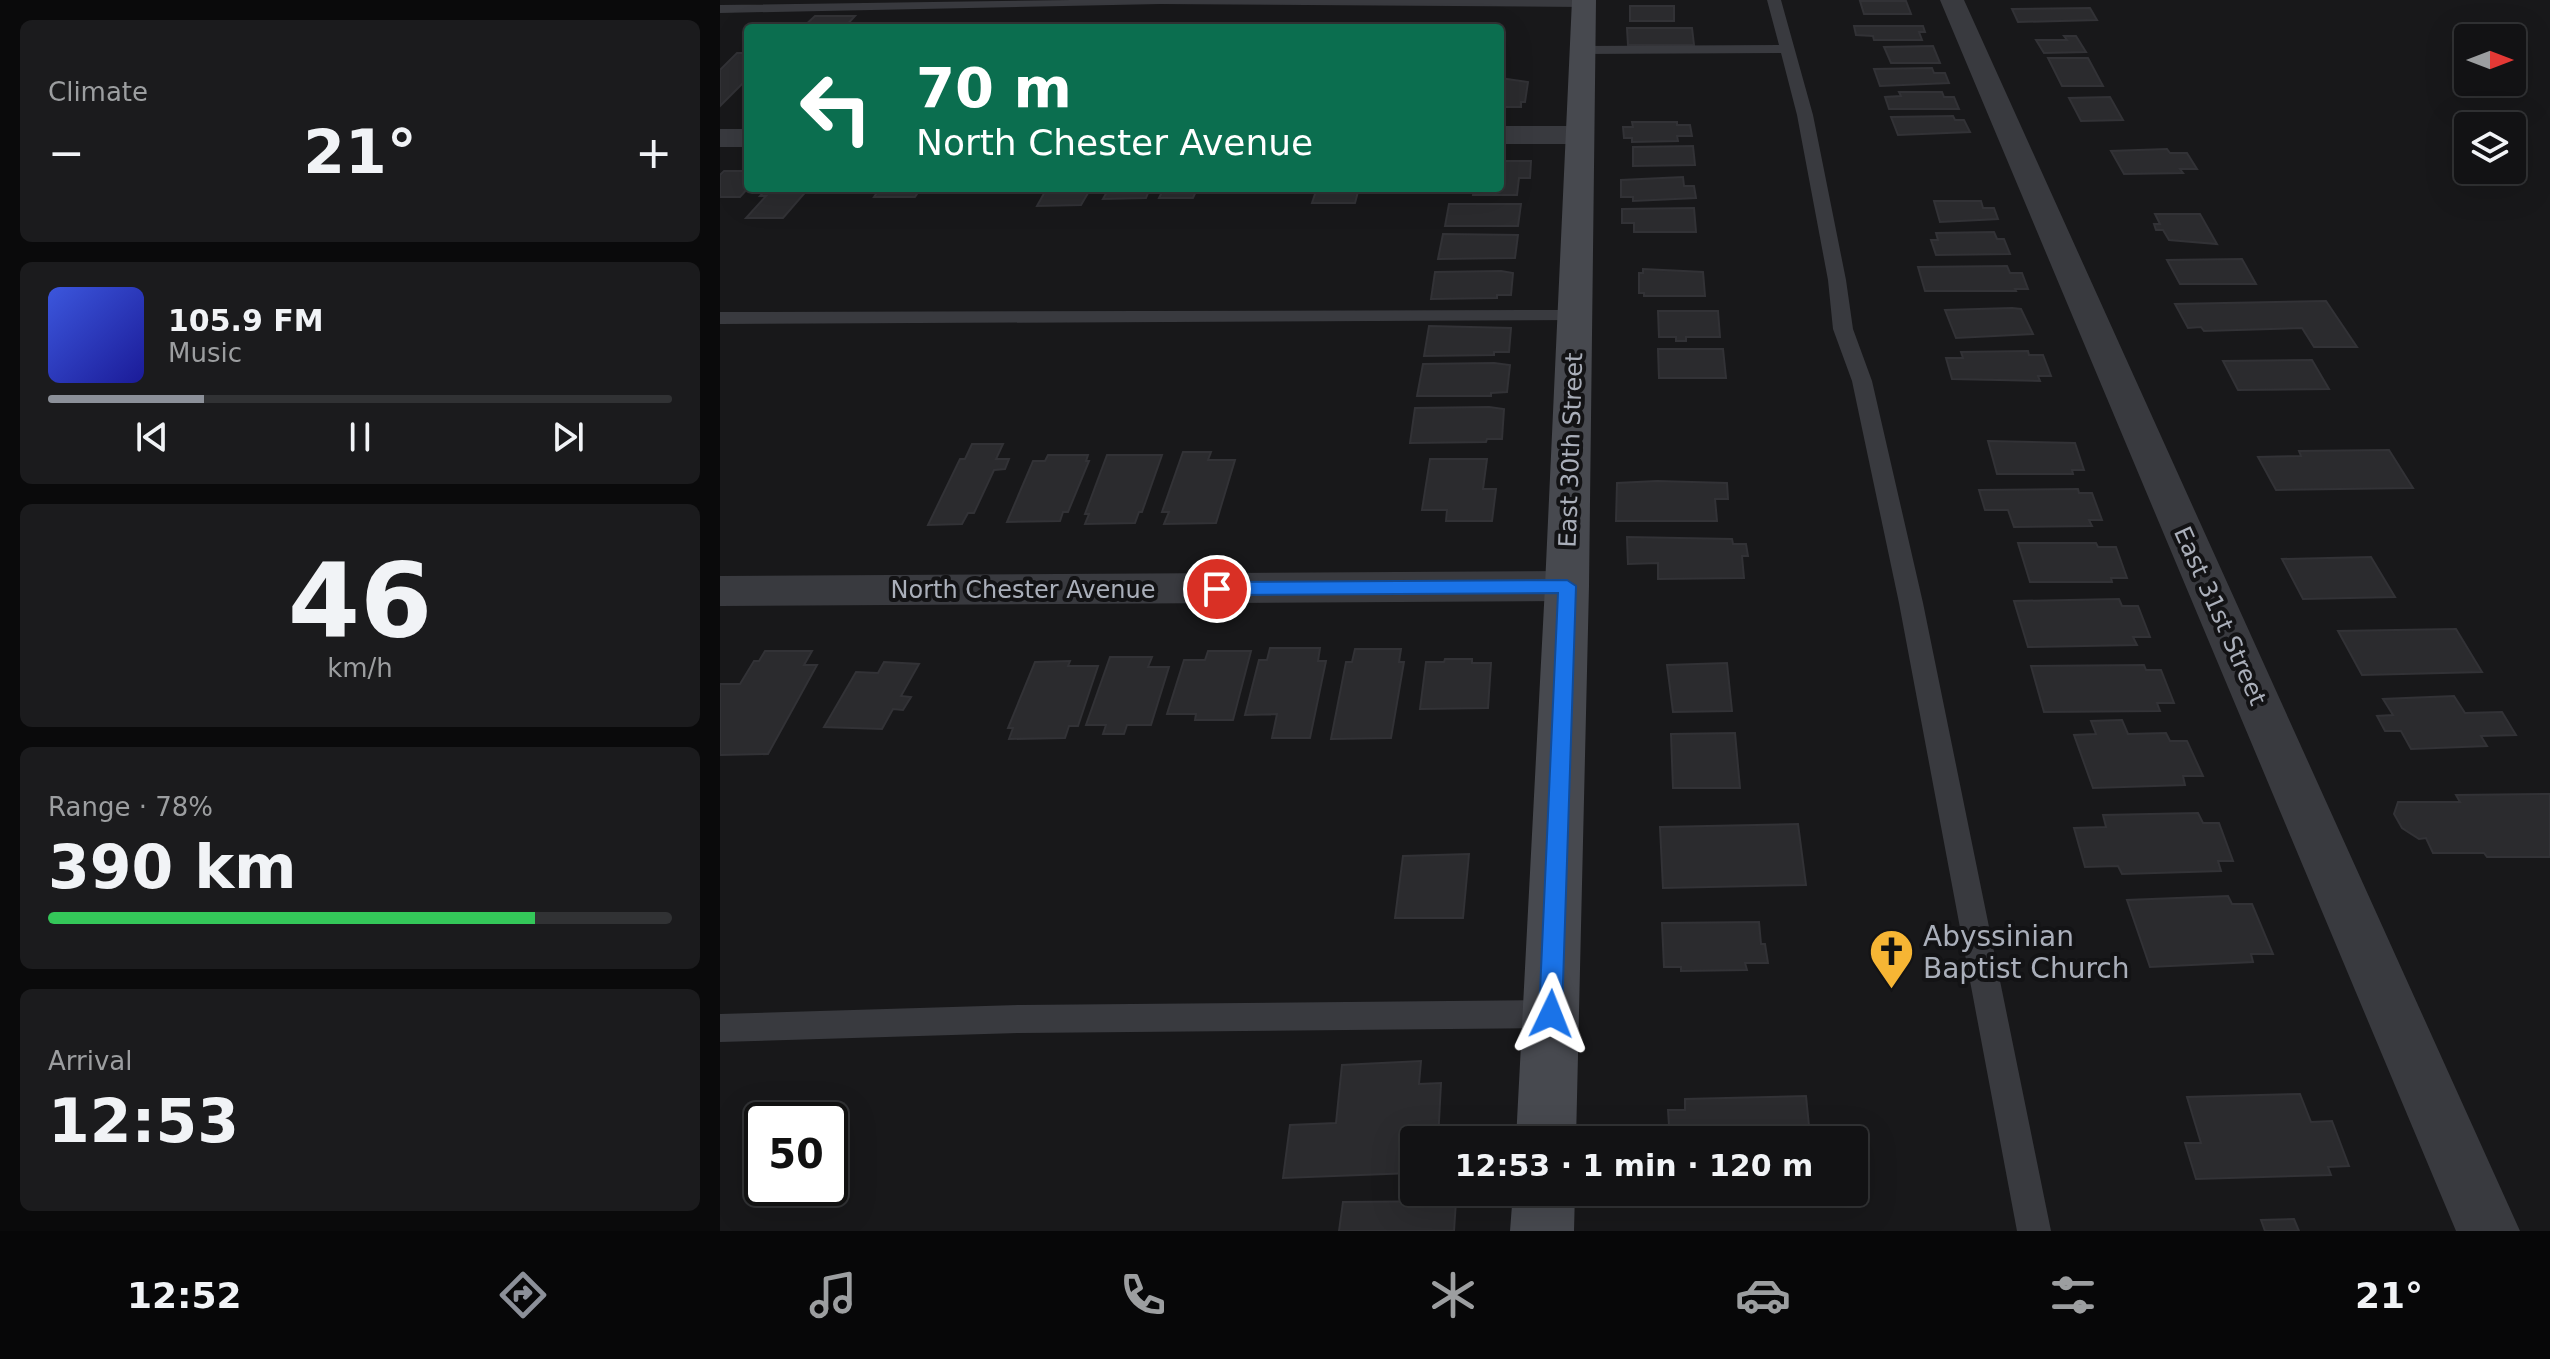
<!DOCTYPE html>
<html lang="en">
<head>
<meta charset="utf-8">
<style>
	body { margin:0; font-family:"DejaVu Sans",sans-serif; background:#1b1b1d; color:#f1f3f6; height:100vh; display:flex; flex-direction:column; font-size:30px; white-space:nowrap }
	* { box-sizing:border-box; margin:0 }
	p { font-size:26px; color:#9c9ea0 }
	.icon { flex:none; width:44px; height:44px; fill:none; stroke:currentColor; stroke-width:2; stroke-linecap:round; stroke-linejoin:round }
	.map { position:relative; flex:1; overflow:hidden }
	.drawer { display:flex; flex-direction:column; gap:20px; padding:20px; background:#0a0a0b; width:720px }
	.drawer>* { flex:none }
	.guide { position:absolute; left:24px; top:24px; width:760px; height:168px; border-radius:8px; box-shadow:0 8px 32px #0002,0 0 0 2px #313234; background:#0b6e4f; color:#fff; overflow:hidden }
	.needle { width:52px; rotate:90deg }
	.fabs { position:absolute; left:1734px; top:24px; display:grid; gap:16px }
	.fabs a { display:grid; place-items:center; width:72px; height:72px; border-radius:8px; background:#121214; box-shadow:0 8px 32px #0002,0 0 0 2px #313234; font-size:40px }
	.speed { position:absolute; left:24px; top:1102px; display:flex; gap:16px; font-size:40px; font-weight:700; text-align:center }
	.speed>* { display:grid; place-content:center; width:104px; height:104px; border-radius:50%; background:#121214; box-shadow:0 8px 32px #0002,0 0 0 2px #313234; line-height:1 }
	.speed .limit { border:4px solid #111; border-radius:12px; background:#fff; color:#111 }
	.pin { position:absolute; display:grid; place-items:center; width:68px; height:68px; color:#fff; margin:-34px; border:4px solid #fff; border-radius:50%; box-shadow:0 2px 8px #0007 }
	.me { position:absolute; width:88px; margin:-44px; rotate:2deg; stroke-linejoin:round; filter:drop-shadow(0 0 6px #0008) }
	.turn { display:flex; align-items:center; gap:28px; height:168px; padding:0 40px; font-size:36px }
	.turn .icon { width:104px; height:104px; stroke-width:2.5 }
	.turn b { display:block; font-size:56px; line-height:68px }
	.big { font-size:60px; font-weight:800; line-height:1.1 }
	.drawer .card { flex:1; display:flex; flex-direction:column; justify-content:center; gap:12px; min-width:0; padding:0 28px; border-radius:12px; background:#1b1b1d }
	.drawer .dial { align-items:center; gap:0 }
	.dial b { font-size:104px; line-height:1 }
	.song { display:flex; align-items:center; gap:24px }
	.cover { width:96px; height:96px; border-radius:12px; background:linear-gradient(135deg,hsl(230 70% 55%),hsl(240 70% 35%)) }
	.played { height:8px; border-radius:4px; background:linear-gradient(90deg,#8c9099 25%,#313234 25%) }
	.keys { display:flex; justify-content:space-around; direction:ltr }
	.heat { display:flex; justify-content:space-between; align-items:center; font-size:44px; direction:ltr }
	.charge { height:12px; border-radius:6px; background:linear-gradient(90deg,#34c759 78%,#313234 0) }
	.trip { position:absolute; left:680px; top:1126px; width:468px; height:80px; border-radius:8px; background:#121214; box-shadow:0 8px 32px #0002,0 0 0 2px #313234; font-weight:800; line-height:80px; text-align:center }
	.tabs { display:flex; height:128px; justify-content:space-around; align-items:center; background:#070708; color:#9c9ea0 }
	.tabs .icon { width:56px; height:56px }
	.tabs .selected { color:#8c9099 }
	.tabs b { font-size:36px; color:#f1f3f6 }
	main { display:flex; flex:1; min-height:0 }
	.map>svg:first-child { display:block }
</style>
</head>
<body>
<main>
<section class="drawer">
<div class="card"><p>Climate</p>
<div class="heat"><a>−</a><b class="big">21°</b><a>+</a></div>
</div>
<div class="card">
<div class="song"><i class="cover"></i><div><b>105.9 FM</b><p>Music</p></div></div>
<div class="played"></div>
<div class="keys"><svg class="icon" aria-label="previous" viewBox="0 0 24 24"><path d="M18 5L8 12l10 7zM5 5v14"/></svg><svg class="icon" aria-label="pause" viewBox="0 0 24 24"><path d="M8 5v14M16 5v14"/></svg><svg class="icon" aria-label="next" viewBox="0 0 24 24"><path d="M6 5l10 7-10 7zM19 5v14"/></svg></div>
</div>
<div class="card dial"><b>46</b><p>km/h</p></div>
<div class="card"><p>Range · 78%</p><b class="big">390 km</b><div class="charge"></div></div>
<div class="card"><p>Arrival</p><b class="big">12:53</b></div>
</section>
<div class="map">
<svg width="1830" height="1231" viewBox="0 0 1830 1231">
	<rect width="100%" height="100%" fill="#18181a"/>
	<path fill="#2b2b2e" stroke="#323236" stroke-width="2" d="M1140 1H1186L1191 14H1144Z
		M910 6H954V21H910Z
		M1370 8 1377 20 1298 22 1292 9Z
		M95 16H135L124 28H82Z
		M1134 26H1203L1205 32H1199L1202 40H1154L1153 36 1136 35Z
		M907 28H972L974 45H908Z
		M1344 36H1356L1366 52 1324 53 1316 40H1347Z
		M1213 46 1220 63H1171L1164 47Z
		M17 53H28V78L0 106V70Z
		M1328 58H1368L1383 86H1342Z
		M1212 68 1214 73H1225L1229 83 1160 86 1154 69Z
		M780 78 808 82 805 102H801V107H780Z
		M1179 92H1222L1224 97H1234L1239 109H1169L1165 97 1181 96Z
		M1390 97 1403 120 1361 121 1349 98Z
		M1233 116 1235 120H1244L1250 132 1178 135 1171 117Z
		M912 122H957V125H970L972 136H957L958 141 912 142V138H904L903 127H913Z
		M973 146 975 165 913 166V147Z
		M1447 149 1450 153H1467L1477 169H1460L1463 173 1404 174 1391 151Z
		M780 161H811L810 178H799L797 195H753L754 188H780Z
		M28 166V188L20 197H0V175L4 171H24Z
		M963 177 964 186H974L976 198 913 201V197H901V180Z
		M47 188H89L63 218H26L46 196H40Z
		M160 188H201L195 197H154Z
		M327 188H371L361 205 317 206Z
		M389 188H430L426 198 383 199Z
		M440 188H482L477 189 473 198H439L443 190Z
		M597 188H639L635 203H592Z
		M1214 201H1261L1263 208H1274L1278 219 1220 222Z
		M729 204H801L798 226H725Z
		M974 208 976 232H914V223H902V209Z
		M1435 214H1480L1497 244 1449 240 1443 230H1436L1434 224H1440Z
		M1274 232 1277 239H1284L1290 254 1216 255 1211 240H1218L1216 233Z
		M723 234 798 235 795 258 718 259Z
		M1522 259 1536 284H1460L1447 260Z
		M1287 266 1290 273H1302L1308 289H1295L1296 291H1205L1198 267Z
		M923 269 983 272 985 296H924V293H919V273H923Z
		M781 271 793 273 791 295H777V298L711 299 715 272Z
		M1606 301 1637 347H1594L1582 328 1484 331 1481 327 1468 328 1455 304Z
		M1292 308 1301 309 1313 334 1236 338 1225 310Z
		M938 311H998L1000 337H966V341H956V337H939Z
		M709 326 791 328 789 352H774V355L704 356Z
		M938 349H1003L1006 378H939Z
		M1308 351 1309 355H1323L1331 376H1318L1320 381 1232 379 1226 358H1243L1241 352Z
		M1592 360 1609 389 1518 390 1503 361Z
		M774 363 790 365 787 392 771 393V396H697L703 364Z
		M769 407 784 409 782 439H767L766 442 690 443 695 408Z
		M1268 441 1355 443 1364 470H1352L1353 474H1277Z
		M252 444H283L276 459H289L285 469 274 470 254 513H248L242 524 208 525 240 459H245Z
		M1669 450 1693 488 1556 490 1538 457 1581 456 1579 451Z
		M463 452H491L488 460H515L496 523 444 524 449 512H442Z
		M328 455H368L366 461H369L348 512H343L340 521 287 522 313 461H325Z
		M387 455H442L422 512H419L415 523 365 524 369 514H365Z
		M710 459H767L763 489H776L772 521H726L727 510H702Z
		M937 481 1007 483 1008 499H995L997 521H896L897 483Z
		M1358 489 1359 493H1372L1382 520H1369L1372 526 1294 527 1288 510H1265L1259 490Z
		M907 537 1012 539 1013 544H1026L1028 556H1022L1024 578 938 579V563L908 564Z
		M1298 543H1376L1378 547H1396L1407 578H1391L1392 582H1310Z
		M1651 557 1675 597 1583 599 1562 559Z
		M1399 599 1402 606H1418L1430 637H1413L1417 645 1308 647 1294 601Z
		M1736 629 1762 672 1642 675 1618 631Z
		M550 648H600L598 661H606L590 738H552L557 714 525 715 539 660H547Z
		M635 649H681L679 662H684L671 738 611 739 626 662H632Z
		M45 651H92L84 665H97L48 754 0 755V684H20L34 661H39Z
		M488 651H531L513 720H475L476 714H447L464 660H485Z
		M390 657H432L428 667H449L431 725H407L404 734H383L386 725H366Z
		M725 659H752V663H771L768 708 700 709 706 662H724Z
		M350 661 348 666H378L358 726H349L345 738 289 739 293 728H288L315 662Z
		M164 662 199 664 181 696 191 697 183 710 173 709 162 729 104 727 136 672 158 673Z
		M1007 663 1012 711 953 712 947 665Z
		M1424 665 1426 670H1441L1454 703H1437L1440 711 1324 712 1311 666Z
		M1734 696 1745 713 1782 712 1796 735 1761 736 1767 746 1691 749 1681 731H1665L1657 716 1673 715 1663 699Z
		M1402 720 1408 734 1446 733 1450 741H1467L1483 776H1463L1465 785 1373 788 1354 735 1376 734 1371 721Z
		M1015 733 1020 788H953L951 734Z
		M1830 794V857H1767L1764 853H1713L1706 838 1699 839 1682 828 1674 814 1678 802H1740L1736 795Z
		M1478 813 1483 823H1499L1513 861H1498L1501 871 1402 874 1398 866 1365 867 1354 828 1386 827 1383 815Z
		M1078 824 1086 885 943 888 940 827Z
		M749 854 743 918H675L683 856Z
		M1508 896 1512 904H1532L1553 954H1531L1533 962 1430 967 1407 900Z
		M1039 922 1041 944H1045L1048 963H1025L1027 970 961 971V967H944L942 923Z
		M701 1061 699 1084 721 1083 718 1140H694L692 1173 563 1178 570 1125 616 1123 622 1065Z
		M1580 1094 1591 1122 1612 1121 1629 1166 1608 1167 1611 1175 1476 1179 1465 1143H1481L1467 1097Z
		M1086 1096 1089 1126 1113 1125 1115 1140H950L948 1110H965V1099Z
		M736 1201 734 1231H619L623 1202Z
		M1574 1219 1579 1231H1545L1541 1220Z"/>
	<g fill="none" stroke-linecap="round" stroke-linejoin="round">
		<path fill="#393a3f" fill-rule="evenodd" d="M352 0H868L871 3 864 7 440 4 0 13V5Z
			M1047 0H1061L1093 115 1126 280 1133 329 1152 381 1203 603 1331 1231H1297L1179 603 1132 381 1113 329 1108 280 1077 115 1061 53 861 54 854 50 861 46 1059 45Z
			M855 310 862 312 864 316 862 320 0 324V312Z
			M831 1000 842 1004 846 1014 842 1024 831 1028 300 1033 0 1042V1014L300 1005Z"/>
		<path fill="#393a3f" fill-rule="evenodd" d="M1220 0H1244L1800 1231H1736Z
			M780 126H859L869 129 873 135 869 141 859 144H780Z
			M0 129H28V147H0Z
			M847 571 862 575 869 586 862 597 847 601 0 606V576Z"/>
		<path fill="#47494f" fill-rule="evenodd" d="M852 0H876L869 586 856 1140H796L825 586Z
			M793 1192H855L854 1231H790Z"/>
	</g>
	<path fill="#1a73e8" stroke="#114b97" stroke-width="2" d="M847 580 856 586 842 1014 839 1021 831 1024 822 1021 819 1014 838 593 497 595 488 589 497 582Z"/>
	<defs>
		<symbol id="church-pin" viewBox="-11 -11 22 30"><path d="M0 17L-7.5 6A9.5 9.5 0 1 1 7.5 6Z" fill="#f6b534" stroke="#131315"/><path d="M-1.2-6h2.4v3.5h3.3v2.4h-3.3V6h-2.4V-.1h-3.3v-2.4h3.3Z" fill="#111"/></symbol>
	</defs>
	<g fill-rule="evenodd">
		<use href="#church-pin" x="1146" y="926" width="51" height="69"/>
	</g>
	<g text-anchor="middle" dominant-baseline="central" stroke-width="8" stroke-linejoin="round" paint-order="stroke">
		<g font-size="24" fill="#aaafba" stroke="#131315">
			<text transform="translate(851 450) rotate(-88)">East 30th Street</text>
			<text x="303" y="590">North Chester Avenue</text>
			<text transform="translate(1500 616) rotate(66)">East 31st Street</text>
		</g>
		<g font-size="28" fill="#aaafba" stroke="#131315" text-anchor="start">
			<text x="1203" y="936">Abyssinian<tspan x="1203" dy="32">Baptist Church</tspan></text>
		</g>
	</g>
</svg>
<div class="fabs">
<a><svg class="needle" viewBox="-14 -14 28 28"><path d="M0-13l5 13h-10z" fill="#e53935"/><path d="M0 13l5-13h-10z" fill="#9c9ea0"/></svg></a>
<a><svg class="icon" aria-label="layers" viewBox="0 0 24 24"><path d="M12 4l9 5-9 5-9-5zM3 14l9 5 9-5"/></svg></a>
</div>
<div class="speed"><div class="limit">50</div></div>
<div class="pin" style="left:497px;top:589px;background:#d93025"><svg class="icon" aria-label="arrive" viewBox="0 0 24 24"><path d="M6 21V4h12l-3 4 3 4H6"/></svg></div>
<svg class="me" style="left:831px;top:1014px" viewBox="-20 -20 40 40"><path d="M0-17L14 15 0 8-14 15z" fill="#1a73e8" stroke="#fff" stroke-width="4"/></svg>
<div class="trip">12:53 · 1 min · 120 m</div>
<div class="guide">
<div class="turn"><svg class="icon" aria-label="left" viewBox="0 0 24 24"><path d="M17 20v-9H6M10 6l-5 5 5 5"/></svg><div><b>70 m</b>North Chester Avenue</div></div>
</div>
</div>
</main>
<nav class="tabs">
<b>12:52</b>
<svg class="icon selected" aria-label="directions" viewBox="0 0 24 24"><path d="M12 3l9 9-9 9-9-9zM9 14v-3h6M13 9l2 2-2 2"/></svg>
<svg class="icon" aria-label="music" viewBox="0 0 24 24"><path d="M9 18V5l10-2v13"/><circle cx="6" cy="18" r="3"/><circle cx="16" cy="16" r="3"/></svg>
<svg class="icon" aria-label="phone" viewBox="0 0 24 24"><path d="M5 4h4l2 5-3 2q2 4 5 5l2-3 5 2v4C11 20 4 13 5 4z"/></svg>
<svg class="icon" aria-label="climate" viewBox="0 0 24 24"><path d="M12 3v18M4 7l16 10M4 17L20 7"/></svg>
<svg class="icon" aria-label="car" viewBox="0 0 24 24"><path d="M5 17H2v-5l4-1 3-4h7l3 4 3 1v5h-3M9 17h6M6 11h13"/><circle cx="7" cy="17" r="2"/><circle cx="17" cy="17" r="2"/></svg>
<svg class="icon" aria-label="filters" viewBox="0 0 24 24"><path d="M4 7h16M4 17h16"/><circle cx="9" cy="7" r="2"/><circle cx="15" cy="17" r="2"/></svg>
<b>21°</b>
</nav>
</body>
</html>
